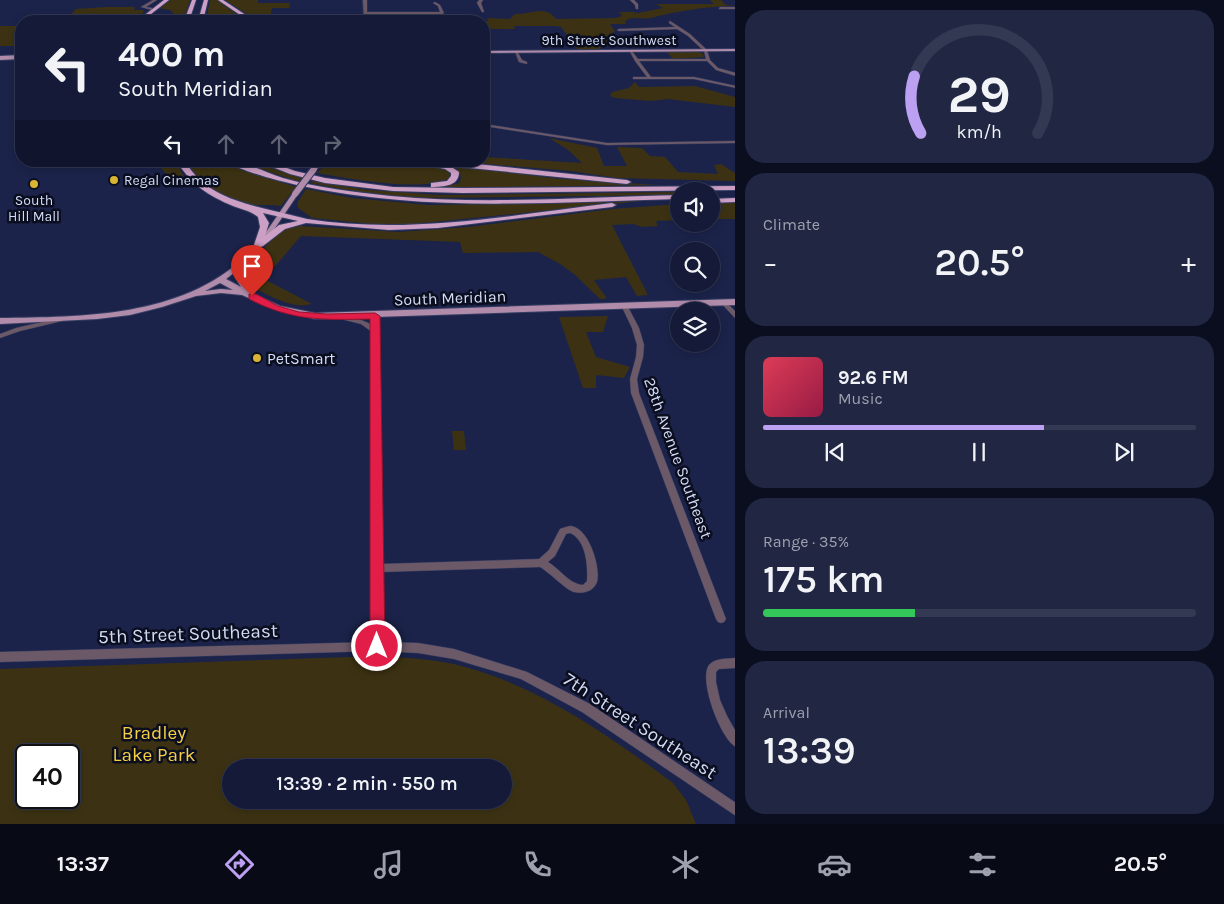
<!DOCTYPE html>
<html lang="en">
<head>
<meta charset="utf-8">
<style>
	body { margin:0; font-family:Karla,sans-serif; background:#212743; color:#f1f3f6; height:100vh; display:flex; flex-direction:column; font-size:19px; white-space:nowrap }
	* { box-sizing:border-box; margin:0 }
	p { font-size:16px; color:#9da1ae }
	.icon { flex:none; width:28px; height:28px; fill:none; stroke:currentColor; stroke-width:2; stroke-linecap:round; stroke-linejoin:round }
	.map { position:relative; flex:1; overflow:hidden }
	.panel { display:flex; flex-direction:column; gap:10px; padding:10px; background:#0b0e1f; width:489px }
	.panel>* { flex:none }
	.top-card { position:absolute; left:15px; top:15px; width:475px; height:152px; border-radius:20px; box-shadow:0 2px 8px #0003,0 0 0 1px #333853; background:#141a38; color:#f1f3f6; overflow:hidden }
	.buttons { position:absolute; left:670px; top:182px; display:grid; gap:10px }
	.buttons a { display:grid; place-items:center; width:50px; height:50px; border-radius:50%; background:#141a38; box-shadow:0 2px 8px #0003,0 0 0 1px #333853; font-size:25px }
	.speed { position:absolute; left:15px; top:744px; display:flex; gap:10px; font-size:25px; font-weight:700; text-align:center }
	.speed>* { display:grid; place-content:center; width:65px; height:65px; border-radius:50%; background:#141a38; box-shadow:0 2px 8px #0003,0 0 0 1px #333853; line-height:1 }
	.speed .limit { border:2px solid #111; border-radius:8px; background:#fff; color:#111 }
	.pin { position:absolute; display:grid; place-items:center; width:42px; height:42px; color:#fff; margin:-51px -21px; border-radius:50% 50% 50% 0; rotate:-45deg; box-shadow:0 0 5px #0007 }
	.pin .icon { rotate:45deg }
	.me { position:absolute; width:55px; margin:-28px; rotate:0deg; stroke-linejoin:round; filter:drop-shadow(0 0 4px #0008) }
	.turn { display:flex; align-items:center; gap:18px; height:105px; padding:0 20px; font-size:22px }
	.turn .icon { width:65px; height:65px; stroke-width:2.5 }
	.turn b { display:block; font-size:35px; line-height:42px }
	.lanes { display:flex; align-items:center; height:48px; padding:0 20px; background:#0003; justify-content:center; gap:25px; direction:ltr }
	.lanes .off { opacity:.35 }
	.big { font-size:38px; font-weight:600; line-height:1.1 }
	.panel .card { flex:1; display:flex; flex-direction:column; justify-content:center; gap:8px; min-width:0; padding:0 18px; border-radius:20px; background:#212743 }
	.panel .dial { align-items:center; gap:0 }
	.dial svg { height:130px; overflow:visible; fill:none; stroke:#333853; stroke-width:7; stroke-linecap:round; text-anchor:middle }
	.dial text { fill:#f1f3f6; stroke:none }
	.song { display:flex; align-items:center; gap:15px }
	.cover { width:60px; height:60px; border-radius:8px; background:linear-gradient(135deg,hsl(350 70% 55%),hsl(340 70% 35%)) }
	.played { height:5px; border-radius:2px; background:linear-gradient(90deg,#bca0f2 65%,#333853 65%) }
	.keys { display:flex; justify-content:space-around; direction:ltr }
	.heat { display:flex; justify-content:space-between; align-items:center; font-size:28px; direction:ltr }
	.charge { height:8px; border-radius:4px; background:linear-gradient(90deg,#34c759 35%,#333853 0) }
	.trip { position:absolute; left:222px; top:759px; width:290px; height:50px; border-radius:25px; background:#141a38; box-shadow:0 2px 8px #0003,0 0 0 1px #333853; font-weight:600; line-height:50px; text-align:center }
	.menu { display:flex; height:80px; justify-content:space-around; align-items:center; background:#080a16; color:#9da1ae }
	.menu .icon { width:35px; height:35px }
	.menu .current { color:#bca0f2 }
	.menu b { font-size:22px; color:#f1f3f6 }
	main { display:flex; flex:1; min-height:0 }
	.map>svg:first-child { display:block }
</style>
</head>
<body>
<main>
<div class="map">
<svg width="736" height="824" viewBox="0 0 736 824">
	<rect width="100%" height="100%" fill="#1b234a"/>
	<path fill="#3c3213" fill-rule="evenodd" d="M171 0H190L183 21H175L177 17 170 10 158 8Z
		M210 0H217L246 21H206Z
		M225 0H258V3H290L289 8H272L269 21H308H258Z
		M710 0H721L726 5 735 6C708 6 676 11 651 18 642 20 633 15 625 21L626 24H610L615 31 609 35 608 39 622 42 621 45H602L599 50H578L561 27 555 26H514L515 29H484V22L488 21 487 18 510 19 515 14C530 15 545 4 556 19L615 18 622 16 619 12H637L633 14 663 8 656 4H714Z
		M107 7H135L134 10H143L144 12 134 21H65L76 9Z
		M434 14H446L448 19H462L463 21H370L379 19 409 18 440 20H436Z
		M0 26H21V46H0Z
		M667 52H699L703 54 704 57 673 59Z
		M635 82 639 87 695 86 735 97V107L668 99 651 101 615 98 610 96 612 92 629 88Z
		M549 138 597 148 604 166H627L617 147 642 148 650 156 665 157 678 172 718 174 714 165 721 164 735 173V181L617 178 571 171 462 162 484 161V157L582 163 567 149Z
		M145 161H176L186 181 176 184 160 167Z
		M186 161H222L244 171 296 187 281 206C271 204 258 206 249 204 226 199 196 184 186 161Z
		M238 161H250L302 178 299 182Z
		M328 161C352 161 436 157 450 174L449 178C426 193 345 178 317 173Z
		M454 166 552 178 658 185 438 188 459 183C463 175 460 172 454 166Z
		M312 181 368 190 441 195 679 192V195L421 198 368 194 310 183Z
		M306 189 352 198 428 205 643 201 393 226 312 218 298 208 297 203Z
		M711 203H735V219H711Z
		M679 204V220L655 221 657 223V226L642 227 633 224 612 225 648 295 637 296 626 277 594 280 606 297 605 299H600L574 274 560 264 538 252 463 253 460 242 301 236 264 279 312 304C307 305 301 306 296 305 283 303 246 288 243 274 249 264 271 239 281 232 286 228 293 227 300 226L399 232 468 227 612 209Z
		M608 316 603 332H586L596 357 630 367 624 378 596 375V388H583L559 317Z
		M452 431H464L466 450H454Z
		M379 656C407 658 438 659 465 667 540 687 611 737 673 783L686 800 696 824H0V669ZM26 755H69V798H26ZM231 768H504V800H231Z"/>
	<g fill="none" stroke-linecap="round" stroke-linejoin="round">
		<defs>
			<path id="minor" d="M153 0H157L146 7 152 8V10L141 7Z
				M363 0H367V12H440L438 6 433 3 435 2 440 5 444 13 442 14H367L368 21H364Z
				M479 0H483L481 3 484 12H482L477 3Z
				M630 0H634L638 4V9H636L635 5Z
				M720 7H736V9H719Z
				M670 21 690 34 707 50 710 60 718 68 736 73V76L716 70 707 61H639L651 77H694L736 86V88L694 79H633V77H647L635 61 629 50H631L638 59H706L704 51 688 36 677 29 619 31 617 30 619 29 675 27 669 23Z
				M515 51H517L522 60 527 62V64L519 62Z
				M484 124 607 143 736 141V143L607 145 484 126Z
				M723 300 725 301 736 312V319L720 302Z
				M625 305 628 307 639 328 644 345 643 357 637 379 639 393 726 619 724 622 721 623 718 622 716 619 631 393 630 379 636 357 637 345 632 328 622 307Z
				M375 314 378 316 381 564 539 559 549 550 560 529C563 528 568 526 571 526 589 528 601 568 597 582 593 592 583 594 574 592 566 590 549 572 540 567L381 572 382 642 418 643 454 649 527 672 590 704 736 803V816L582 712 521 679 454 659 418 653 377 651 0 662V652L372 642V332L361 324 337 318 336 317 339 315C350 317 362 319 372 325V316ZM570 533C586 540 588 565 587 581L583 585C569 584 560 569 548 562L555 556 566 534Z
				M60 318 62 319 63 320 62 321 20 331 0 338V334L16 328Z
				M736 658V668L719 669 716 672V682L720 700 727 716 736 732V747C721 740 698 680 709 665 715 658 727 659 736 658Z"/>
			<path id="major" d="M736 49V51L484 53V51Z
				M21 55V59L0 60V56Z
				M317 161H324L316 170H312L311 169Z
				M295 192 298 194 269 237 246 263 243 272 244 279 253 292 252 293 280 306 315 313 736 299V305L315 319 274 309 242 295 221 293 196 296 162 307 130 315 97 319 0 324V318C83 317 181 317 245 257 264 238 278 214 293 193ZM235 272 236 279 241 287 226 279ZM220 283 233 290 221 289 205 291Z"/>
			<path id="highway" d="M164 0H169L142 21H137Z
				M192 0H196L189 21H184Z
				M204 0H208L203 21H198Z
				M218 0H223L255 21H249Z
				M177 161H185C203 193 237 202 270 210 283 213 295 216 307 219 408 235 512 215 612 203L616 205 612 207 438 228 389 230 306 223 285 229 263 246 258 248 254 245 260 227 258 217C251 211 241 209 233 206 209 196 190 184 177 161ZM263 213 298 221 279 225 265 236 269 223Z
				M226 161C246 161 264 172 283 178 318 188 355 192 391 196 486 205 584 197 679 195V199C551 202 423 213 297 185 279 181 240 171 226 161Z
				M257 161H268L295 171 325 178 393 187 462 188 736 186V190L462 193 393 191 325 183 290 174Z
				M407 161H448L627 180 631 182 627 184 450 166 459 172C459 186 445 186 434 187H431V183L447 181 451 176V173L445 169Z
				M736 198V202L711 203V199Z"/>
		</defs>
		<use href="#minor" stroke="#353d62" stroke-width="1"/>
		<use href="#major" stroke="#353d62" stroke-width="2"/>
		<use href="#highway" stroke="#353d62" stroke-width="2"/>
		<use href="#minor" fill="#6c5968" fill-rule="evenodd"/>
		<use href="#major" fill="#b08baa" fill-rule="evenodd"/>
		<use href="#highway" fill="#cc9fc4" fill-rule="evenodd"/>
		<defs>
			<path id="major-bridge" d="M295 194 314 169"/>
		</defs>
		<use href="#major-bridge" stroke="#353d62" stroke-width="8" stroke-linecap="butt"/>
		<use href="#major-bridge" stroke="#b08baa" stroke-width="6"/>
	</g>
	<path fill="#e11d48" stroke="#92132f" d="M249 294H256L278 306 299 312 327 314 375 313 380 316 385 646 383 650 377 652 372 650 370 646V319C322 320 292 321 249 299Z"/>
	<g fill="#d9b434" stroke="#0a0e1f" stroke-width="2">
		<circle cx="114" cy="180" r="5"/>
		<circle cx="34" cy="184" r="5"/>
		<circle cx="257" cy="358" r="5"/>
	</g>
	<g text-anchor="middle" dominant-baseline="central" stroke-width="5" stroke-linejoin="round" paint-order="stroke">
		<g font-size="14" fill="#d3dbf5" stroke="#0a0e1f">
			<text x="609" y="40">9th Street Southwest</text>
		</g>
		<g font-size="14" fill="#d3dbf5" stroke="#0a0e1f" text-anchor="start">
			<text x="124" y="180">Regal Cinemas</text>
			<text x="34" y="200" text-anchor="middle">South<tspan x="34" dy="16">Hill Mall</tspan></text>
		</g>
		<g font-size="16" fill="#d3dbf5" stroke="#0a0e1f">
			<text transform="translate(450 298) rotate(-2)">South Meridian</text>
			<text transform="translate(678 458) rotate(70)">28th Avenue Southeast</text>
		</g>
		<g font-size="16" fill="#d3dbf5" stroke="#0a0e1f" text-anchor="start">
			<text x="267" y="358">PetSmart</text>
		</g>
		<g font-size="19" fill="#d3dbf5" stroke="#0a0e1f">
			<text transform="translate(188 634) rotate(-2)">5th Street Southeast</text>
			<text transform="translate(640 726) rotate(33)">7th Street Southeast</text>
		</g>
		<g font-size="19" fill="#f7ce44" stroke="#0a0e1f">
			<text x="154" y="733">Bradley<tspan x="154" dy="22">Lake Park</tspan></text>
		</g>
	</g>
</svg>
<div class="buttons">
<a><svg class="icon" aria-label="sound" viewBox="0 0 24 24"><path d="M4 9h4l5-4v14l-5-4H4zM17 9q2 3 0 6"/></svg></a>
<a><svg class="icon" aria-label="search" viewBox="0 0 24 24"><circle cx="10" cy="10" r="6"/><path d="M15 15l6 6"/></svg></a>
<a><svg class="icon" aria-label="layers" viewBox="0 0 24 24"><path d="M12 4l9 5-9 5-9-5zM3 14l9 5 9-5"/></svg></a>
</div>
<div class="speed"><div class="limit">40</div></div>
<div class="pin" style="left:252px;top:296px;background:#d93025"><svg class="icon" aria-label="arrive" viewBox="0 0 24 24"><path d="M6 21V4h12l-3 4 3 4H6"/></svg></div>
<svg class="me" style="left:377px;top:646px" viewBox="-20 -20 40 40"><circle r="17" fill="#e11d48" stroke="#fff" stroke-width="3"/><path d="M0-11L8 9 0 5-8 9z" fill="#fff"/></svg>
<div class="trip">13:39 · 2 min · 550 m</div>
<div class="top-card">
<div class="turn"><svg class="icon" aria-label="left" viewBox="0 0 24 24"><path d="M17 20v-9H6M10 6l-5 5 5 5"/></svg><div><b>400 m</b>South Meridian</div></div>
<div class="lanes"><svg class="icon" aria-label="left" viewBox="0 0 24 24"><path d="M17 20v-9H6M10 6l-5 5 5 5"/></svg><svg class="icon off" aria-label="ahead" viewBox="0 0 24 24"><path d="M12 20V5M6 11l6-6 6 6"/></svg><svg class="icon off" aria-label="ahead" viewBox="0 0 24 24"><path d="M12 20V5M6 11l6-6 6 6"/></svg><svg class="icon off" aria-label="right" viewBox="0 0 24 24"><path d="M7 20v-9h11M14 6l5 5-5 5"/></svg></div>
</div>
</div>
<section class="panel">
<div class="card dial"><svg viewBox="0 0 100 80">
<path d="M14 69A42 42 0 1 1 86 69"/>
<path d="M14 69A42 42 0 0 1 10 34" stroke="#bca0f2"/>
<text x="50" y="56" font-size="32" font-weight="700">29</text>
<text x="50" y="72" font-size="11">km/h</text>
</svg></div>
<div class="card"><p>Climate</p>
<div class="heat"><a>−</a><b class="big">20.5°</b><a>+</a></div>
</div>
<div class="card">
<div class="song"><i class="cover"></i><div><b>92.6 FM</b><p>Music</p></div></div>
<div class="played"></div>
<div class="keys"><svg class="icon" aria-label="previous" viewBox="0 0 24 24"><path d="M18 5L8 12l10 7zM5 5v14"/></svg><svg class="icon" aria-label="pause" viewBox="0 0 24 24"><path d="M8 5v14M16 5v14"/></svg><svg class="icon" aria-label="next" viewBox="0 0 24 24"><path d="M6 5l10 7-10 7zM19 5v14"/></svg></div>
</div>
<div class="card"><p>Range · 35%</p><b class="big">175 km</b><div class="charge"></div></div>
<div class="card"><p>Arrival</p><b class="big">13:39</b></div>
</section>
</main>
<nav class="menu">
<b>13:37</b>
<svg class="icon current" aria-label="directions" viewBox="0 0 24 24"><path d="M12 3l9 9-9 9-9-9zM9 14v-3h6M13 9l2 2-2 2"/></svg>
<svg class="icon" aria-label="music" viewBox="0 0 24 24"><path d="M9 18V5l10-2v13"/><circle cx="6" cy="18" r="3"/><circle cx="16" cy="16" r="3"/></svg>
<svg class="icon" aria-label="phone" viewBox="0 0 24 24"><path d="M5 4h4l2 5-3 2q2 4 5 5l2-3 5 2v4C11 20 4 13 5 4z"/></svg>
<svg class="icon" aria-label="climate" viewBox="0 0 24 24"><path d="M12 3v18M4 7l16 10M4 17L20 7"/></svg>
<svg class="icon" aria-label="car" viewBox="0 0 24 24"><path d="M5 17H2v-5l4-1 3-4h7l3 4 3 1v5h-3M9 17h6M6 11h13"/><circle cx="7" cy="17" r="2"/><circle cx="17" cy="17" r="2"/></svg>
<svg class="icon" aria-label="filters" viewBox="0 0 24 24"><path d="M4 7h16M4 17h16"/><circle cx="9" cy="7" r="2"/><circle cx="15" cy="17" r="2"/></svg>
<b>20.5°</b>
</nav>
</body>
</html>
